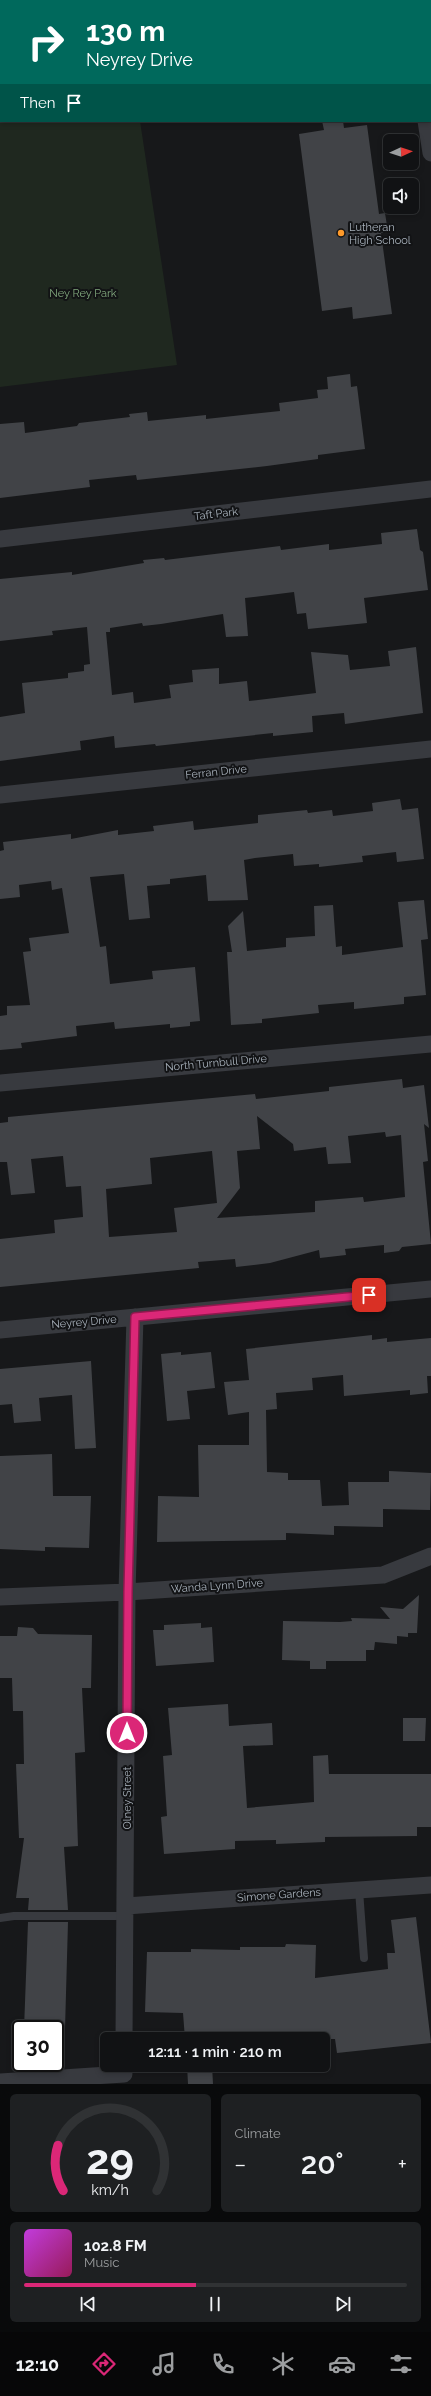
<!DOCTYPE html>
<html lang="en">
<head>
<meta charset="utf-8">
<style>
	body { margin:0; font-family:Raleway,sans-serif; background:#1e2022; color:#f1f3f6; height:100vh; display:flex; flex-direction:column; font-size:15px; white-space:nowrap }
	* { box-sizing:border-box; margin:0 }
	p { font-size:13px; color:#9c9ea0 }
	.icon { flex:none; width:22px; height:22px; fill:none; stroke:currentColor; stroke-width:2; stroke-linecap:round; stroke-linejoin:round }
	.map { position:relative; height:2084px; overflow:hidden }
	.panel { display:flex; flex-direction:column; gap:10px; padding:10px; background:#090a0b; flex:1 }
	.panel>* { flex:none }
	.hud { position:absolute; left:0px; top:0px; width:431px; height:122px; box-shadow:0 2px 6px #0003,0 0 0 1px #303234; background:#00695c; color:#fff; overflow:hidden }
	.needle { width:26px; rotate:87deg }
	.fabs { position:absolute; left:383px; top:134px; display:grid; gap:8px }
	.fabs a { display:grid; place-items:center; width:36px; height:36px; border-radius:6px; background:#111214; box-shadow:0 2px 6px #0003,0 0 0 1px #303234; font-size:20px }
	.speed { position:absolute; left:12px; top:2020px; display:flex; gap:8px; font-size:20px; font-weight:700; text-align:center }
	.speed>* { display:grid; place-content:center; width:52px; height:52px; border-radius:50%; background:#111214; box-shadow:0 2px 6px #0003,0 0 0 1px #303234; line-height:1 }
	.speed .limit { border:2px solid #111; border-radius:6px; background:#fff; color:#111 }
	.pin { position:absolute; display:grid; place-items:center; width:34px; height:34px; color:#fff; margin:-17px; border-radius:8px; box-shadow:0 2px 6px #0006 }
	.me { position:absolute; width:44px; margin:-22px; rotate:0deg; stroke-linejoin:round; filter:drop-shadow(0 0 3px #0008) }
	.turn { display:flex; align-items:center; gap:14px; height:84px; padding:0 20px; font-size:18px }
	.turn .icon { width:52px; height:52px; stroke-width:2.5 }
	.turn b { display:block; font-size:28px; line-height:34px }
	.then { display:flex; align-items:center; height:38px; padding:0 20px; background:#0003; gap:8px; font-size:15px }
	.big { font-size:30px; font-weight:600; line-height:1.1 }
	.panel .tile { flex:1; display:flex; flex-direction:column; justify-content:center; gap:6px; min-width:0; padding:0 14px; border-radius:6px; background:#1e2022 }
	.panel .dial { align-items:center; gap:0 }
	.dial svg { height:104px; overflow:visible; fill:none; stroke:#303234; stroke-width:7; stroke-linecap:round; text-anchor:middle }
	.dial text { fill:#f1f3f6; stroke:none }
	.song { display:flex; align-items:center; gap:12px }
	.cover { width:48px; height:48px; border-radius:6px; background:linear-gradient(135deg,hsl(290 70% 55%),hsl(330 70% 35%)) }
	.played { height:4px; border-radius:2px; background:linear-gradient(90deg,#db2777 45%,#303234 45%) }
	.keys { display:flex; justify-content:space-around; direction:ltr }
	.heat { display:flex; justify-content:space-between; align-items:center; font-size:22px; direction:ltr }
	.panel .tiles { flex:1; display:grid; gap:10px; grid-template-columns:1fr 1fr }
	.tile:last-child { grid-column:span 2 }
	.trip { position:absolute; left:100px; top:2032px; width:230px; height:40px; border-radius:6px; background:#111214; box-shadow:0 2px 6px #0003,0 0 0 1px #303234; font-weight:600; line-height:40px; text-align:center }
	.menu { display:flex; height:64px; justify-content:space-around; align-items:center; background:#070708; color:#9c9ea0 }
	.menu .icon { width:28px; height:28px }
	.menu .on { color:#db2777 }
	.menu b { font-size:18px; color:#f1f3f6 }
	.map>svg:first-child { display:block }
</style>
</head>
<body>
<div class="map">
<svg width="431" height="2084" viewBox="0 0 431 2084">
	<rect width="100%" height="100%" fill="#17181a"/>
	<path fill="#1f281f" d="M0 0H122L1 1V121H140L177 365 0 387Z"/>
	<path fill="#414347" fill-rule="evenodd" d="M322 121H343L344 128 367 125 379 214 385 213 388 232 381 233 392 314 353 319 352 307 322 311 299 134 324 130Z
		M350 374 351 387 357 386 365 449 318 455V459L267 466 137 480 136 475 89 480 90 487 0 498V424L24 422 25 433 77 426 79 423 130 417 129 414 147 412 148 421 206 415V419L280 411 279 403 318 398 317 390 328 389 327 377Z
		M417 529 420 550 423 552 428 590 364 598 367 623 308 629 306 613 297 614 294 592 245 598 248 636 226 637 223 614 161 624 143 626 142 623 110 628V632H106L112 695 133 692 134 703 171 698 169 685 193 682 192 670 219 668V684L247 681 249 701 316 693 311 652 348 655 350 670 390 666 388 651 416 647 423 713 345 724 344 713 312 716 313 732 273 736V733L156 746 155 744 115 748 114 736 80 741 81 750 0 761V717L25 713 22 683 68 678V673L84 671V665L90 664 87 627 52 631 53 635 0 641V579L72 572V575L144 563 143 560 164 558 165 560 280 546 281 550 329 544V550L382 544 381 533Z
		M400 799 402 810 418 808 424 859 397 862 396 852 362 856 363 862 319 867V864L294 866 293 854 255 858 244 860 248 900 208 901 206 875 170 879V884L147 886 150 918 129 920 124 874 90 877 100 947 106 946 110 984 153 979 152 971 195 967 200 1021 190 1022V1026L170 1028V1024L115 1029 114 1022 76 1026 77 1036 21 1043 22 1048 0 1050V1016L7 1015V1006L30 1005 23 952 31 951 29 938 69 933 62 888 52 890 51 881 19 885 20 897 0 899V851L4 850 3 842 71 834V839L118 830V835L154 831 153 826 193 821 194 830 258 823V815L307 810 308 813 332 810 333 816 373 811 372 803Z
		M424 900 428 939 421 940 426 995 404 997V1004L354 1009V1002L318 1005 319 1013 262 1019V1023L231 1025 227 952H232L228 926 243 911 247 951 286 947V938L315 936 314 906 333 905 336 947 342 946V955L403 947 398 902Z
		M402 1079 403 1088 424 1085 429 1128 424 1124 428 1161 423 1162 431 1244 402 1247 399 1251 384 1253V1245L345 1249 346 1255 320 1258 319 1250 270 1263 236 1267 235 1259 198 1262 199 1268 0 1287V1239L55 1233 54 1220 83 1217 81 1186 66 1187 63 1156 31 1159 35 1193 11 1195 7 1162H0V1123L8 1122V1117L255 1094 256 1099 329 1091V1087ZM257 1116 293 1144 294 1151 326 1147 328 1164 351 1163 348 1136 385 1132 386 1137 401 1135 405 1197 364 1202 363 1197 315 1201V1212L217 1218 240 1188 237 1151 260 1149ZM212 1151 217 1203 174 1208 177 1232 109 1237 106 1189 152 1184 150 1158Z
		M372 1335V1340L387 1338V1342L431 1338V1376H427L428 1393 410 1395V1390L344 1396 343 1375 312 1378 313 1390 276 1393 277 1409 266 1410 267 1472 288 1473V1480H320L322 1506 349 1505 348 1482H389V1471L431 1473 430 1510 383 1509V1527L334 1526V1535L286 1533V1540L157 1542 158 1496 199 1497 198 1445H249V1412L228 1415 224 1382 249 1380 246 1349Z
		M181 1352V1355L211 1352 215 1388 187 1391 190 1419 167 1421 161 1354Z
		M91 1361 96 1448 75 1449 72 1395 39 1398 41 1421 14 1423 12 1404 0 1405V1369Z
		M52 1454 53 1496H91L89 1548 45 1547V1551L0 1549V1456Z
		M419 1595 417 1633H408V1637L397 1636V1644L375 1642 374 1650H366V1661H326V1669H310V1661L282 1660 283 1621 340 1622 352 1621 351 1618 390 1619 380 1607 403 1609Z
		M201 1623V1628L212 1627 214 1662 156 1666 153 1630H164V1625Z
		M18 1627 33 1628 38 1634 92 1635 91 1688H82L85 1752 75 1753 78 1846 64 1847 68 1910H28L29 1898H16L24 1838H19L16 1764H24L23 1711H13L12 1678H0V1636H17Z
		M228 1704 229 1726 272 1723 273 1745 243 1746 247 1808 314 1802 313 1756 328 1755 329 1774H431V1827H417V1836L325 1837V1842L276 1844V1840L235 1841V1849L164 1854 161 1817 167 1816 163 1756 172 1755 168 1708Z
		M403 1718H426L425 1741H403Z
		M416 1917 431 2043 337 2053 335 2039H185L183 2013 145 2012 147 1952H191V1949L240 1950V1947H285L286 1944 316 1945 315 1978 388 1969 387 1953H395L391 1920Z
		M28 1922H68L65 2029H24Z
		M187 2065H212L213 2084H188Z"/>
	<g fill="none" stroke-linecap="round" stroke-linejoin="round">
		<path stroke="#383a3f" stroke-width="8" d="M231 0V1
			M359 1890 364 1958
			M0 1918 14 1916H126"/>
		<path stroke="#383a3f" stroke-width="17" d="M409 0V1
			M422 1 430 0
			M426 121 431 153
			M0 539 431 489
			M0 795 431 749
			M0 1083 431 1044
			M0 1330 431 1289
			M0 1597 127 1592 383 1575 431 1556
			M126 1906 431 1885
			M124 2039 127 1592 135 1317
			M0 2082 124 2074"/>
	</g>
	<g fill="none" stroke-linecap="round" stroke-linejoin="round">
		<defs>
			<path id="route" d="M127 1733 128 1592 135 1317 369 1295"/>
		</defs>
		<use href="#route" stroke="#8e194d" stroke-width="10"/>
		<use href="#route" stroke="#db2777" stroke-width="7"/>
	</g>
	<circle fill="#ff9a2a" stroke="#121315" stroke-width="1.5" cx="341" cy="233" r="4"/>
	<g text-anchor="middle" dominant-baseline="central" stroke-width="4" stroke-linejoin="round" paint-order="stroke">
		<g font-size="11" fill="#a8b1bb" stroke="#121315" text-anchor="start">
			<text x="349" y="227">Lutheran<tspan x="349" dy="13">High School</tspan></text>
		</g>
		<g font-size="11" fill="#81a87d" stroke="#121315">
			<text x="83" y="293">Ney Rey Park</text>
		</g>
		<g font-size="11" fill="#a8b1bb" stroke="#121315">
			<text transform="translate(216 514) rotate(-7)">Taft Park</text>
			<text transform="translate(216 772) rotate(-6)">Ferran Drive</text>
			<text transform="translate(216 1063) rotate(-5)">North Turnbull Drive</text>
			<text transform="translate(84 1322) rotate(-5)">Neyrey Drive</text>
			<text transform="translate(217 1586) rotate(-4)">Wanda Lynn Drive</text>
			<text transform="translate(127 1798) rotate(-90)">Olney Street</text>
			<text transform="translate(279 1895) rotate(-4)">Simone Gardens</text>
		</g>
	</g>
</svg>
<div class="fabs">
<a><svg class="needle" viewBox="-14 -14 28 28"><path d="M0-13l5 13h-10z" fill="#e53935"/><path d="M0 13l5-13h-10z" fill="#9c9ea0"/></svg></a>
<a><svg class="icon" aria-label="sound" viewBox="0 0 24 24"><path d="M4 9h4l5-4v14l-5-4H4zM17 9q2 3 0 6"/></svg></a>
</div>
<div class="speed"><div class="limit">30</div></div>
<div class="pin" style="left:369px;top:1295px;background:#d93025"><svg class="icon" aria-label="arrive" viewBox="0 0 24 24"><path d="M6 21V4h12l-3 4 3 4H6"/></svg></div>
<svg class="me" style="left:127px;top:1733px" viewBox="-20 -20 40 40"><circle r="17" fill="#db2777" stroke="#fff" stroke-width="3"/><path d="M0-11L8 9 0 5-8 9z" fill="#fff"/></svg>
<div class="trip">12:11 · 1 min · 210 m</div>
<div class="hud">
<div class="turn"><svg class="icon" aria-label="right" viewBox="0 0 24 24"><path d="M7 20v-9h11M14 6l5 5-5 5"/></svg><div><b>130 m</b>Neyrey Drive</div></div>
<div class="then">Then<svg class="icon" aria-label="arrive" viewBox="0 0 24 24"><path d="M6 21V4h12l-3 4 3 4H6"/></svg></div>
</div>
</div>
<section class="panel">
<div class="tiles">
<div class="tile dial"><svg viewBox="0 0 100 80">
<path d="M14 69A42 42 0 1 1 86 69"/>
<path d="M14 69A42 42 0 0 1 10 34" stroke="#db2777"/>
<text x="50" y="56" font-size="32" font-weight="700">29</text>
<text x="50" y="72" font-size="11">km/h</text>
</svg></div>
<div class="tile"><p>Climate</p>
<div class="heat"><a>−</a><b class="big">20°</b><a>+</a></div>
</div>
<div class="tile">
<div class="song"><i class="cover"></i><div><b>102.8 FM</b><p>Music</p></div></div>
<div class="played"></div>
<div class="keys"><svg class="icon" aria-label="previous" viewBox="0 0 24 24"><path d="M18 5L8 12l10 7zM5 5v14"/></svg><svg class="icon" aria-label="pause" viewBox="0 0 24 24"><path d="M8 5v14M16 5v14"/></svg><svg class="icon" aria-label="next" viewBox="0 0 24 24"><path d="M6 5l10 7-10 7zM19 5v14"/></svg></div>
</div>
</div>
</section>
<nav class="menu">
<b>12:10</b>
<svg class="icon on" aria-label="directions" viewBox="0 0 24 24"><path d="M12 3l9 9-9 9-9-9zM9 14v-3h6M13 9l2 2-2 2"/></svg>
<svg class="icon" aria-label="music" viewBox="0 0 24 24"><path d="M9 18V5l10-2v13"/><circle cx="6" cy="18" r="3"/><circle cx="16" cy="16" r="3"/></svg>
<svg class="icon" aria-label="phone" viewBox="0 0 24 24"><path d="M5 4h4l2 5-3 2q2 4 5 5l2-3 5 2v4C11 20 4 13 5 4z"/></svg>
<svg class="icon" aria-label="climate" viewBox="0 0 24 24"><path d="M12 3v18M4 7l16 10M4 17L20 7"/></svg>
<svg class="icon" aria-label="car" viewBox="0 0 24 24"><path d="M5 17H2v-5l4-1 3-4h7l3 4 3 1v5h-3M9 17h6M6 11h13"/><circle cx="7" cy="17" r="2"/><circle cx="17" cy="17" r="2"/></svg>
<svg class="icon" aria-label="filters" viewBox="0 0 24 24"><path d="M4 7h16M4 17h16"/><circle cx="9" cy="7" r="2"/><circle cx="15" cy="17" r="2"/></svg>
</nav>
</body>
</html>
